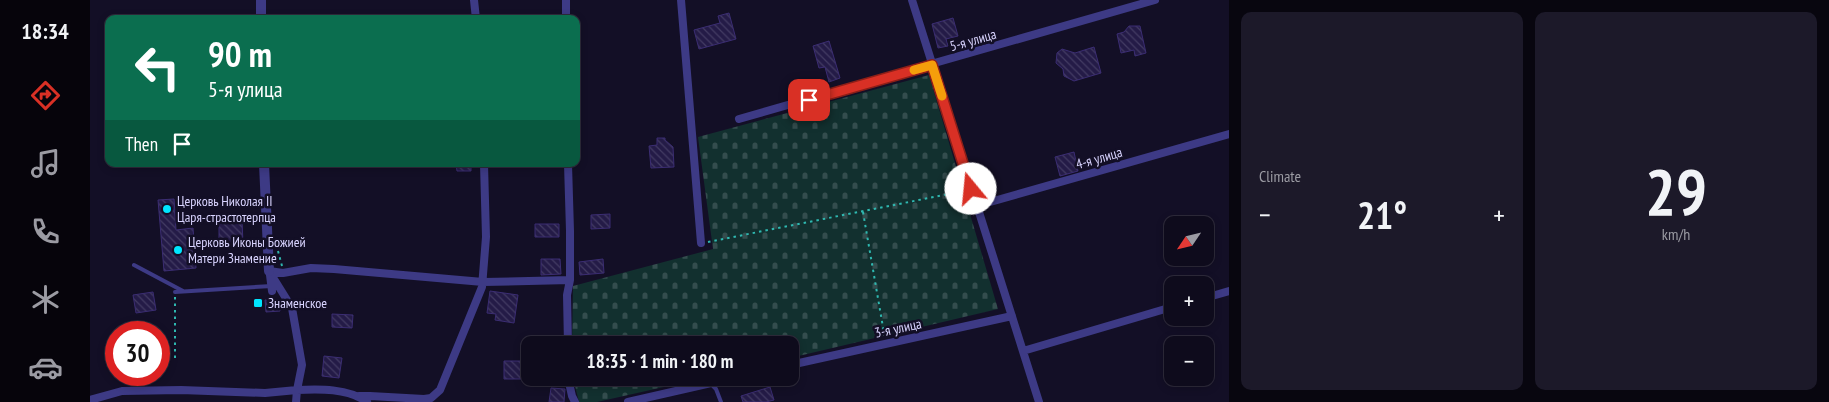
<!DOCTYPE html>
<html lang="en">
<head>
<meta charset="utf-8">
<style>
	body { margin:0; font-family:"PT Sans Narrow",sans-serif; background:#1c1929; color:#f1f3f6; height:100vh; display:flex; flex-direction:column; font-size:19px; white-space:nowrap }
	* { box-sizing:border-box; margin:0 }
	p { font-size:16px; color:#9b9ba3 }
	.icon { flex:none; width:28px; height:28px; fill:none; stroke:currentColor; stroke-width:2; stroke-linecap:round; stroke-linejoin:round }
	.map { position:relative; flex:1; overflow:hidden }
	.sheet { display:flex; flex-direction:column; gap:12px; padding:12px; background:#08060f; width:600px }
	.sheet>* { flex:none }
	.banner { position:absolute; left:15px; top:15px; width:475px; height:152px; border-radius:10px; box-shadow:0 2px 8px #0003,0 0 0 1px #2e2b3b; background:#0b6e4f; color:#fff; overflow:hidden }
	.needle { width:32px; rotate:235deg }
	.fabs { position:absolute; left:1074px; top:216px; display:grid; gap:10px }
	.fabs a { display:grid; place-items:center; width:50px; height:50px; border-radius:10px; background:#0e0b1c; box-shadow:0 2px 8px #0003,0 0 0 1px #2e2b3b; font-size:25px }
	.speed { position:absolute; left:15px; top:321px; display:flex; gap:10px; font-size:25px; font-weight:700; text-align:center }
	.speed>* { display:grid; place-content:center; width:65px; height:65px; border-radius:50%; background:#0e0b1c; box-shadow:0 2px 8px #0003,0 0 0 1px #2e2b3b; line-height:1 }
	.speed .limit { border:8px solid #d22; background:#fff; color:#111 }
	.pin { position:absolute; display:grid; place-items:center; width:42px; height:42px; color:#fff; margin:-21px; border-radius:10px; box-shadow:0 2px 8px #0006 }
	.me { position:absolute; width:55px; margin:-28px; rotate:343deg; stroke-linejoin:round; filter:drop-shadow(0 0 4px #0008) }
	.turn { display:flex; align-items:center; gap:18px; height:105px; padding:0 20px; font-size:22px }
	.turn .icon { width:65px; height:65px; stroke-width:2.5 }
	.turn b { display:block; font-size:35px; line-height:42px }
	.then { display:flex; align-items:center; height:48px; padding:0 20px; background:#0003; gap:10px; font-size:19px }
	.big { font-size:38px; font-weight:700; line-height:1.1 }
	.sheet .widget { flex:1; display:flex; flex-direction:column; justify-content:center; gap:8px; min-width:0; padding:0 18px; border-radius:10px; background:#1c1929 }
	.sheet .dial { align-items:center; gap:0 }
	.dial b { font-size:65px; line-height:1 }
	.heat { display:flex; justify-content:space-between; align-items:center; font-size:28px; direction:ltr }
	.sheet .tiles { flex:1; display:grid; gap:12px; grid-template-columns:repeat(2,1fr) }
	.trip { position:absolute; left:431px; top:336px; width:278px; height:50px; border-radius:10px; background:#0e0b1c; box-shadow:0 2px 8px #0003,0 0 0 1px #2e2b3b; font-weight:700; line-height:50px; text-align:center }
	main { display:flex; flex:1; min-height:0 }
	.menu { display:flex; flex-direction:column; width:90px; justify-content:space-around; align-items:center; background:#06040b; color:#9b9ba3 }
	.menu .icon { width:35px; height:35px }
	.menu .selected { color:#d93025 }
	.menu b { font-size:22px; color:#f1f3f6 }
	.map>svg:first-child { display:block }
</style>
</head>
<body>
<main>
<nav class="menu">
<b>18:34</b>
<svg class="icon selected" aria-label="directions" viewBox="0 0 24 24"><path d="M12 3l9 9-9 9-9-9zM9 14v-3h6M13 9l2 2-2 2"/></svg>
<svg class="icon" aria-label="music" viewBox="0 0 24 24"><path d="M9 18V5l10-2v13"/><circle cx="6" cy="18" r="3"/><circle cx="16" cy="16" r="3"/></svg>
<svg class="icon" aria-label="phone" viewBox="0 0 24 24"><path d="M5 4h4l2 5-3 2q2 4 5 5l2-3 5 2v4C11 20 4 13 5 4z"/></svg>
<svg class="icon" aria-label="climate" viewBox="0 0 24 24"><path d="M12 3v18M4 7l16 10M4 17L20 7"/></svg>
<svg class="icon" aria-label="car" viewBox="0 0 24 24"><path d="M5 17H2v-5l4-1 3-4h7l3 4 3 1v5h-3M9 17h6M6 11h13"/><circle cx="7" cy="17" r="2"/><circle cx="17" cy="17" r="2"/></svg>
</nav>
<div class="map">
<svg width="1139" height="402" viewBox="0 0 1139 402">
	<defs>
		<pattern id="cemetery-stones" width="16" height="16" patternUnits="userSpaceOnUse" patternTransform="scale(1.25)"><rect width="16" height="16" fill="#12302f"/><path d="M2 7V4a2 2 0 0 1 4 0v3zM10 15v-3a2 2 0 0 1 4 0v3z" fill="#344d4e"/></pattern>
		<pattern id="building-back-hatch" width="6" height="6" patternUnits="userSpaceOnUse" patternTransform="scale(1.25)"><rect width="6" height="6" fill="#241b47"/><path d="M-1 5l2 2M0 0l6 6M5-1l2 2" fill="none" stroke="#433b63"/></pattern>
	</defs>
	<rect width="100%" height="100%" fill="#130f26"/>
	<path fill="url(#cemetery-stones)" d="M839 75 908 309 700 358V345H482L483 286 623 249 608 137Z
		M483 378H614L507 402H489Z"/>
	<path fill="url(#building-back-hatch)" stroke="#3b2d73" d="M639 13 646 39 609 49 604 30 630 23 628 16Z
		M863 18 868 36 856 39 858 46 848 48 842 24Z
		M1039 26H1050L1056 53 1045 56 1044 50 1031 53 1027 34 1034 32Z
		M739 41 750 78 739 82 735 67 729 68 723 46Z
		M1004 47 1011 73 984 81 974 76 973 69 966 63 967 53 972 49 985 53Z
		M567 138H575V140L583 147 584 167 561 168 559 146 567 145Z
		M984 152 988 171 970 176 965 157Z
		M366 164H381V171H367Z
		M84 199 86 230 103 228 106 268 74 271 68 200Z
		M520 214V228L501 229V215Z
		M152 220 153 244H129V221Z
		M445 224H469V237H445Z
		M451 259H470L471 274 451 275Z
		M513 259 514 273 490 275 489 262Z
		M400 291 428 295 424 323 405 320 406 314 397 313Z
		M63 292 66 310 46 313 43 295Z
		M175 300H190V311L176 312Z
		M242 314 263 315 262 328 242 327Z
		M234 356 252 358 249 378 232 376Z
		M414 361H431V379H414Z
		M680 387 684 400 676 402H653L651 396Z
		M461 388 475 389 474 402H459Z"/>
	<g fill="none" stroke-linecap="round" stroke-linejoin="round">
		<path stroke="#2fb8b0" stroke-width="2" stroke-dasharray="2.5 4" stroke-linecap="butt" d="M773 212 794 333
			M618 242 869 192
			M188 251 192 266
			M85 297V361"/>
		<path stroke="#3d3a85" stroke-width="4" d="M44 265 93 291
			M85 292 182 286
			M620 383 626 389 631 402"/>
		<path stroke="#3d3a85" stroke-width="8" d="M384 0 386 19
			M591 0 611 243
			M822 0 949 402
			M476 19V0
			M649 119 1065 0
			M886 206 1139 134
			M179 271 193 273 221 268 244 269 393 282 480 280
			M180 275 182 291
			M1115 298 1139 291
			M478 345 477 295 480 280V231L478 164
			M933 351 1082 307
			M700 365 922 316
			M478 378 482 396 485 402
			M269 396H280L334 399 341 398 350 390 392 287 396 237 394 164
			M0 400 32 391 91 390 175 393 207 390 212 365 202 308 179 271
			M206 402 207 390C229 389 258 388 277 402
			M538 402 643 378"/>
		<path stroke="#3d3a85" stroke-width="10" d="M171 0V19
			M174 164 179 271"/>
	</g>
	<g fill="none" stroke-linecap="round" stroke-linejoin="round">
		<defs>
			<path id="route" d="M719 100 842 65 881 189"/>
		</defs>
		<use href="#route" stroke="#8d1f18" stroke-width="12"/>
		<use href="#route" stroke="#d93025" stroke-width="9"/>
		<path stroke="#f59e0b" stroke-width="9" d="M824 70 842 65 852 96"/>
	</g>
	<g fill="#00e5ff" stroke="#130f26" stroke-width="2">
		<circle cx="77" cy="209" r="5"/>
		<circle cx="88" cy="250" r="5"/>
		<rect x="163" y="298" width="10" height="10" rx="2.5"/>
	</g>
	<g text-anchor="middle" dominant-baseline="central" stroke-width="5" stroke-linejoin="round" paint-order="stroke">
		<g font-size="14" fill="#d9d4ff" stroke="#130f26">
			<text transform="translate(883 40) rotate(-16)">5-я улица</text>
			<text transform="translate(1009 158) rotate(-16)">4-я улица</text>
			<text transform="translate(808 328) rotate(-12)">3-я улица</text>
		</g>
		<g font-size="14" fill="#d9d4ff" stroke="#130f26" text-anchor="start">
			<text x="87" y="201">Церковь Николая II<tspan x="87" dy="16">Царя-страстотерпца</tspan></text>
			<text x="98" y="242">Церковь Иконы Божией<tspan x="98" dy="16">Матери Знамение</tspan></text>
			<text x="178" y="303">Знаменское</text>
		</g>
	</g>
</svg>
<div class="fabs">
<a><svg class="needle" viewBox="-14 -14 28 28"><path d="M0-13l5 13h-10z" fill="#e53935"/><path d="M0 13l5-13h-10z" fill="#9b9ba3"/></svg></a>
<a>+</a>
<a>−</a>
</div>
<div class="speed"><div class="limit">30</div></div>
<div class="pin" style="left:719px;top:100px;background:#d93025"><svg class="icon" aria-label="arrive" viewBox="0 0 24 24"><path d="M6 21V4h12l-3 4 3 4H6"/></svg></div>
<svg class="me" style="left:881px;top:189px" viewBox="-20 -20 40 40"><circle r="19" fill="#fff"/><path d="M0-13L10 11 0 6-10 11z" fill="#d93025"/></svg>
<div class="trip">18:35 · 1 min · 180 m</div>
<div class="banner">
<div class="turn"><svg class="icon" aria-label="left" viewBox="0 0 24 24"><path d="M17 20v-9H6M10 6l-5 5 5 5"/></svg><div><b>90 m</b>5-я улица</div></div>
<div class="then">Then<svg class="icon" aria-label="arrive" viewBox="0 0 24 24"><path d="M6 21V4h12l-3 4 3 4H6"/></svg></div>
</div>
</div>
<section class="sheet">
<div class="tiles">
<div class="widget"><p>Climate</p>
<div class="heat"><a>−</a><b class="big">21°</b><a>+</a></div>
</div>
<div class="widget dial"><b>29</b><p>km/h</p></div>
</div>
</section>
</main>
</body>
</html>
